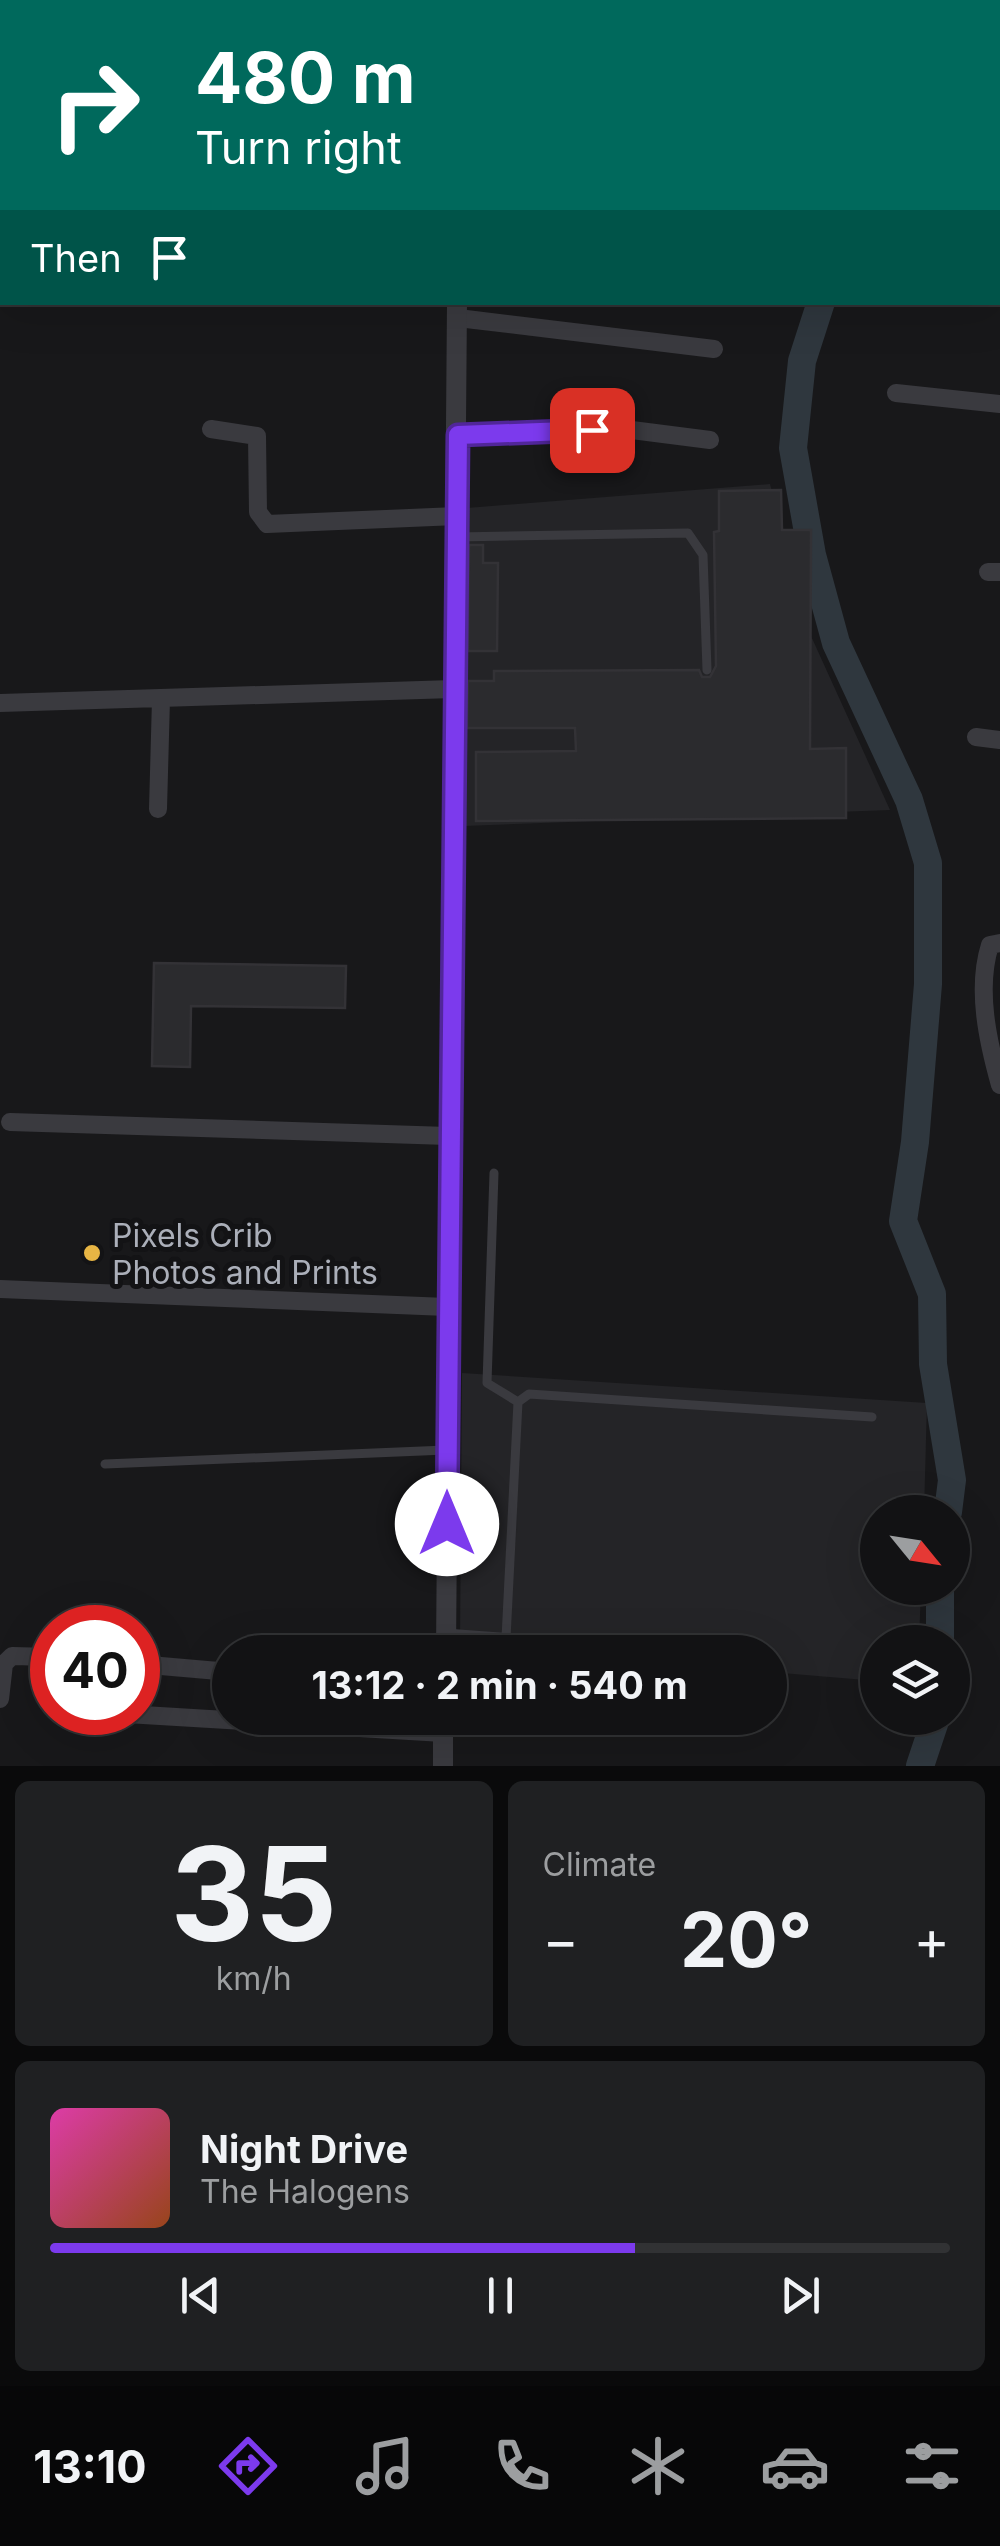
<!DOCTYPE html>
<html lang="en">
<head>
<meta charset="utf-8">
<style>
	body { margin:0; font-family:Inter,sans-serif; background:#1f2022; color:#f1f3f6; height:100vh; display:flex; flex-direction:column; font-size:38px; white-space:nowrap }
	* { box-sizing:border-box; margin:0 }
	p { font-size:32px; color:#9c9ea0 }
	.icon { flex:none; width:55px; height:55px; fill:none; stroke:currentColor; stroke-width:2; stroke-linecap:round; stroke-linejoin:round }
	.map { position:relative; height:1766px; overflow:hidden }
	.sheet { display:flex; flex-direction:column; gap:15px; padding:15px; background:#0a0a0b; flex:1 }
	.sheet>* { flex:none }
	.guide { position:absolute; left:0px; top:0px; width:1000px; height:305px; box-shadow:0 10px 40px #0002,0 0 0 2px #313234; background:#00695c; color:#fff; overflow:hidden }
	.needle { width:65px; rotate:120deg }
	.buttons { position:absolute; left:860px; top:1495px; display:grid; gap:20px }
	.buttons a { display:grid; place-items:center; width:110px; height:110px; border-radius:50%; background:#121214; box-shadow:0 10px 40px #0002,0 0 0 2px #313234; font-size:50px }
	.speed { position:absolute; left:30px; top:1605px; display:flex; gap:20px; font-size:50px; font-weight:700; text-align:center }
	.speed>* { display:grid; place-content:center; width:130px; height:130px; border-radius:50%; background:#121214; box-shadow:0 10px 40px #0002,0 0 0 2px #313234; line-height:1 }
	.speed .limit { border:15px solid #d22; background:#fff; color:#111 }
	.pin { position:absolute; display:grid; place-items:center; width:85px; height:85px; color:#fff; margin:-42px; border-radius:20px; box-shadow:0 5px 15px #0006 }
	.me { position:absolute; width:110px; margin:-55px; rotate:0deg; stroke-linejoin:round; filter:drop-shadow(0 0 8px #0008) }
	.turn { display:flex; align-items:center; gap:35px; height:210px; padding:0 30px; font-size:45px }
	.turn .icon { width:130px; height:130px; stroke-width:2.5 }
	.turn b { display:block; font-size:70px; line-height:85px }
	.then { display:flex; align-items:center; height:95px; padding:0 30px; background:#0003; gap:20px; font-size:38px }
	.big { font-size:75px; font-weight:700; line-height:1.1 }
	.sheet .card { flex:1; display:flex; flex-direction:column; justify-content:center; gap:15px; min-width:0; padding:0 35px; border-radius:15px; background:#1f2022 }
	.sheet .dial { align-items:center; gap:0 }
	.dial b { font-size:130px; line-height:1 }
	.song { display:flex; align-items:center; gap:30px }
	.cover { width:120px; height:120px; border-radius:15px; background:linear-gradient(135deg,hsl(320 70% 55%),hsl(20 70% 35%)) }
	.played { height:10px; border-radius:5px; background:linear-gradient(90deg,#7c3aed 65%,#313234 65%) }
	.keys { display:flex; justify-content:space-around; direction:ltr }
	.heat { display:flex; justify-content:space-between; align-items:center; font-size:55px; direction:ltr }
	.sheet .tiles { flex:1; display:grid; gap:15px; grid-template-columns:1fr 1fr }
	.card:last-child { grid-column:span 2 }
	.trip { position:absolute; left:212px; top:1635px; width:575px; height:100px; border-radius:50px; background:#121214; box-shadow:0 10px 40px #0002,0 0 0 2px #313234; font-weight:700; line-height:100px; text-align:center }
	.tabs { display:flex; height:160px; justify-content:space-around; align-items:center; background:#070708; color:#9c9ea0 }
	.tabs .icon { width:70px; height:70px }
	.tabs .selected { color:#7c3aed }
	.tabs b { font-size:45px; color:#f1f3f6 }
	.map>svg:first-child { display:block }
</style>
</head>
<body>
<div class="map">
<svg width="1000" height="1766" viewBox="0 0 1000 1766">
	<rect width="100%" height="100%" fill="#18181a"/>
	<path fill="#242427" d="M770 484 806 625 890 810 464 826 467 508Z
		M462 1373 927 1403 924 1512H878V1588H921L919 1642H878L877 1681 770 1672V1652H550L460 1645Z"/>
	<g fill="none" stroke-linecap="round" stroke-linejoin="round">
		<path stroke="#2f373e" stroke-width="28" d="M806 0 807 2
			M821 302 802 361 793 448 812 555 836 643 909 800 928 863V984L915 1142 903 1221 932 1294 933 1364 952 1480 948 1512
			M940 1588V1642
			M920 1766 936 1718"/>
	</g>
	<path fill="#2b2b2e" stroke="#333236" stroke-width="2.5" d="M781 490 782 530H811L810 749 846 748V818L476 821V752L576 751 575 728H467L468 681H494V671L699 670 702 677H710L716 666 714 532 719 531V491Z
		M469 545H483V563H498L497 651H468Z
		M154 963 346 966 345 1008 191 1006 190 1067 152 1066Z"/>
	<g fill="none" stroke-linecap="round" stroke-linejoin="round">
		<path stroke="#3a3a3f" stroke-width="9" d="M457 537 688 533 703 555 707 670
			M494 1173 487 1383 518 1402
			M105 1464 446 1450
			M446 1633 699 1652
			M506 1638 518 1402 529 1394 872 1417"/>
		<path stroke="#3a3a3f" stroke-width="18" d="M601 0 613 2
			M998 9H1000
			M0 111H2
			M998 124H1000
			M0 215H2
			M0 257H2
			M998 257H1000
			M458 318 714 349
			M896 393 1000 404
			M211 429 257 436 258 512 267 524 457 516
			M458 435 624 429 710 440
			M988 572H1000
			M0 703 453 689
			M976 737 1000 740
			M158 809 161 699
			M1000 943 990 945C976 989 988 1042 1000 1085
			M10 1122 448 1136
			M0 1289 447 1307
			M138 1664 230 1672
			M0 1699 4 1664 12 1656 52 1657
			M93 1712 443 1733"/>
		<path stroke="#3a3a3f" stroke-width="20" d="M468 2V0
			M446 1652 457 302
			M443 1766V1718"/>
	</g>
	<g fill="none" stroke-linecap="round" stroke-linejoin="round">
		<defs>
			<path id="route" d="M447 1524 458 435 592 430"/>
		</defs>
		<use href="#route" stroke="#51269a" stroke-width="25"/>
		<use href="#route" stroke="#7c3aed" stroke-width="18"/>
	</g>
	<circle fill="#e7b544" stroke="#131315" stroke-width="4" cx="92" cy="1253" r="10"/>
	<g text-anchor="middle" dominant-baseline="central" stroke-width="10" stroke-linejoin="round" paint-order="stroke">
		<g font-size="32" fill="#abafb9" stroke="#131315" text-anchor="start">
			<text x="112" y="1235">Pixels Crib<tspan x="112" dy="37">Photos and Prints</tspan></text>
		</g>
	</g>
</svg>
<div class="buttons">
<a><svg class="needle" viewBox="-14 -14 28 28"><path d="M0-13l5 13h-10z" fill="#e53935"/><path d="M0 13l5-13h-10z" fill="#9c9ea0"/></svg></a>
<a><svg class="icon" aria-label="layers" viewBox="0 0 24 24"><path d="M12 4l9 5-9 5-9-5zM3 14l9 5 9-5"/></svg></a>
</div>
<div class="speed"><div class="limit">40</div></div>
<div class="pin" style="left:592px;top:430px;background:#d93025"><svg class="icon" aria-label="arrive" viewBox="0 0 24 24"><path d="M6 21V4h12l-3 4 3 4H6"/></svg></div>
<svg class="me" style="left:447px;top:1524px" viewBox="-20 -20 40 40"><circle r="19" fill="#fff"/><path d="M0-13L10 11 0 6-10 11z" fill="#7c3aed"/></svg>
<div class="trip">13:12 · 2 min · 540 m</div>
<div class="guide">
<div class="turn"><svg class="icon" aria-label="right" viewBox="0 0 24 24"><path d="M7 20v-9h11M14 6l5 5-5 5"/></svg><div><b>480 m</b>Turn right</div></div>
<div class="then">Then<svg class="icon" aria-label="arrive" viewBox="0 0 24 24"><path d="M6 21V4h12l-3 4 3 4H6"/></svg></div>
</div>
</div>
<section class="sheet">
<div class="tiles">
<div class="card dial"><b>35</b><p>km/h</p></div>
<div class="card"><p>Climate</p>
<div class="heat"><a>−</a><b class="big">20°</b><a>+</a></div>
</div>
<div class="card">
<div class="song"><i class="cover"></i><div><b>Night Drive</b><p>The Halogens</p></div></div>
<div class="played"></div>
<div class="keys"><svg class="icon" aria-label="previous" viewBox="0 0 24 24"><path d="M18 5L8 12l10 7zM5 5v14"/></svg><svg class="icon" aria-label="pause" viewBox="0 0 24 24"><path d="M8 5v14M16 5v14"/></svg><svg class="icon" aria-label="next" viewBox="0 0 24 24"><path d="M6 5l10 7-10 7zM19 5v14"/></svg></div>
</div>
</div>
</section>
<nav class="tabs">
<b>13:10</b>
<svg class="icon selected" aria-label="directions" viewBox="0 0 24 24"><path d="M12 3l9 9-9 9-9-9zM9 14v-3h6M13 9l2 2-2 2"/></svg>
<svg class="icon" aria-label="music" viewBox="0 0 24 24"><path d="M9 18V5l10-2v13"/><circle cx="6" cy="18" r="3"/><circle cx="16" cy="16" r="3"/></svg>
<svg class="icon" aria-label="phone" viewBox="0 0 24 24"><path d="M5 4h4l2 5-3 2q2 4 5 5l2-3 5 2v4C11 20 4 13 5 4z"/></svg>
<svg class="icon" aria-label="climate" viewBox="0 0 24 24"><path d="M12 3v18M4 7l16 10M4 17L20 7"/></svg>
<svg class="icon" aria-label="car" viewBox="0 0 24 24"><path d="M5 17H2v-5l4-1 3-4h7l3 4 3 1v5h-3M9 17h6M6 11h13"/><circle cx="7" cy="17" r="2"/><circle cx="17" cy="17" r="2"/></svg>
<svg class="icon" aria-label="filters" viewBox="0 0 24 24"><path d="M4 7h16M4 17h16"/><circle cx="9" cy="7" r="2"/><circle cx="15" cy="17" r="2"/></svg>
</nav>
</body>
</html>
